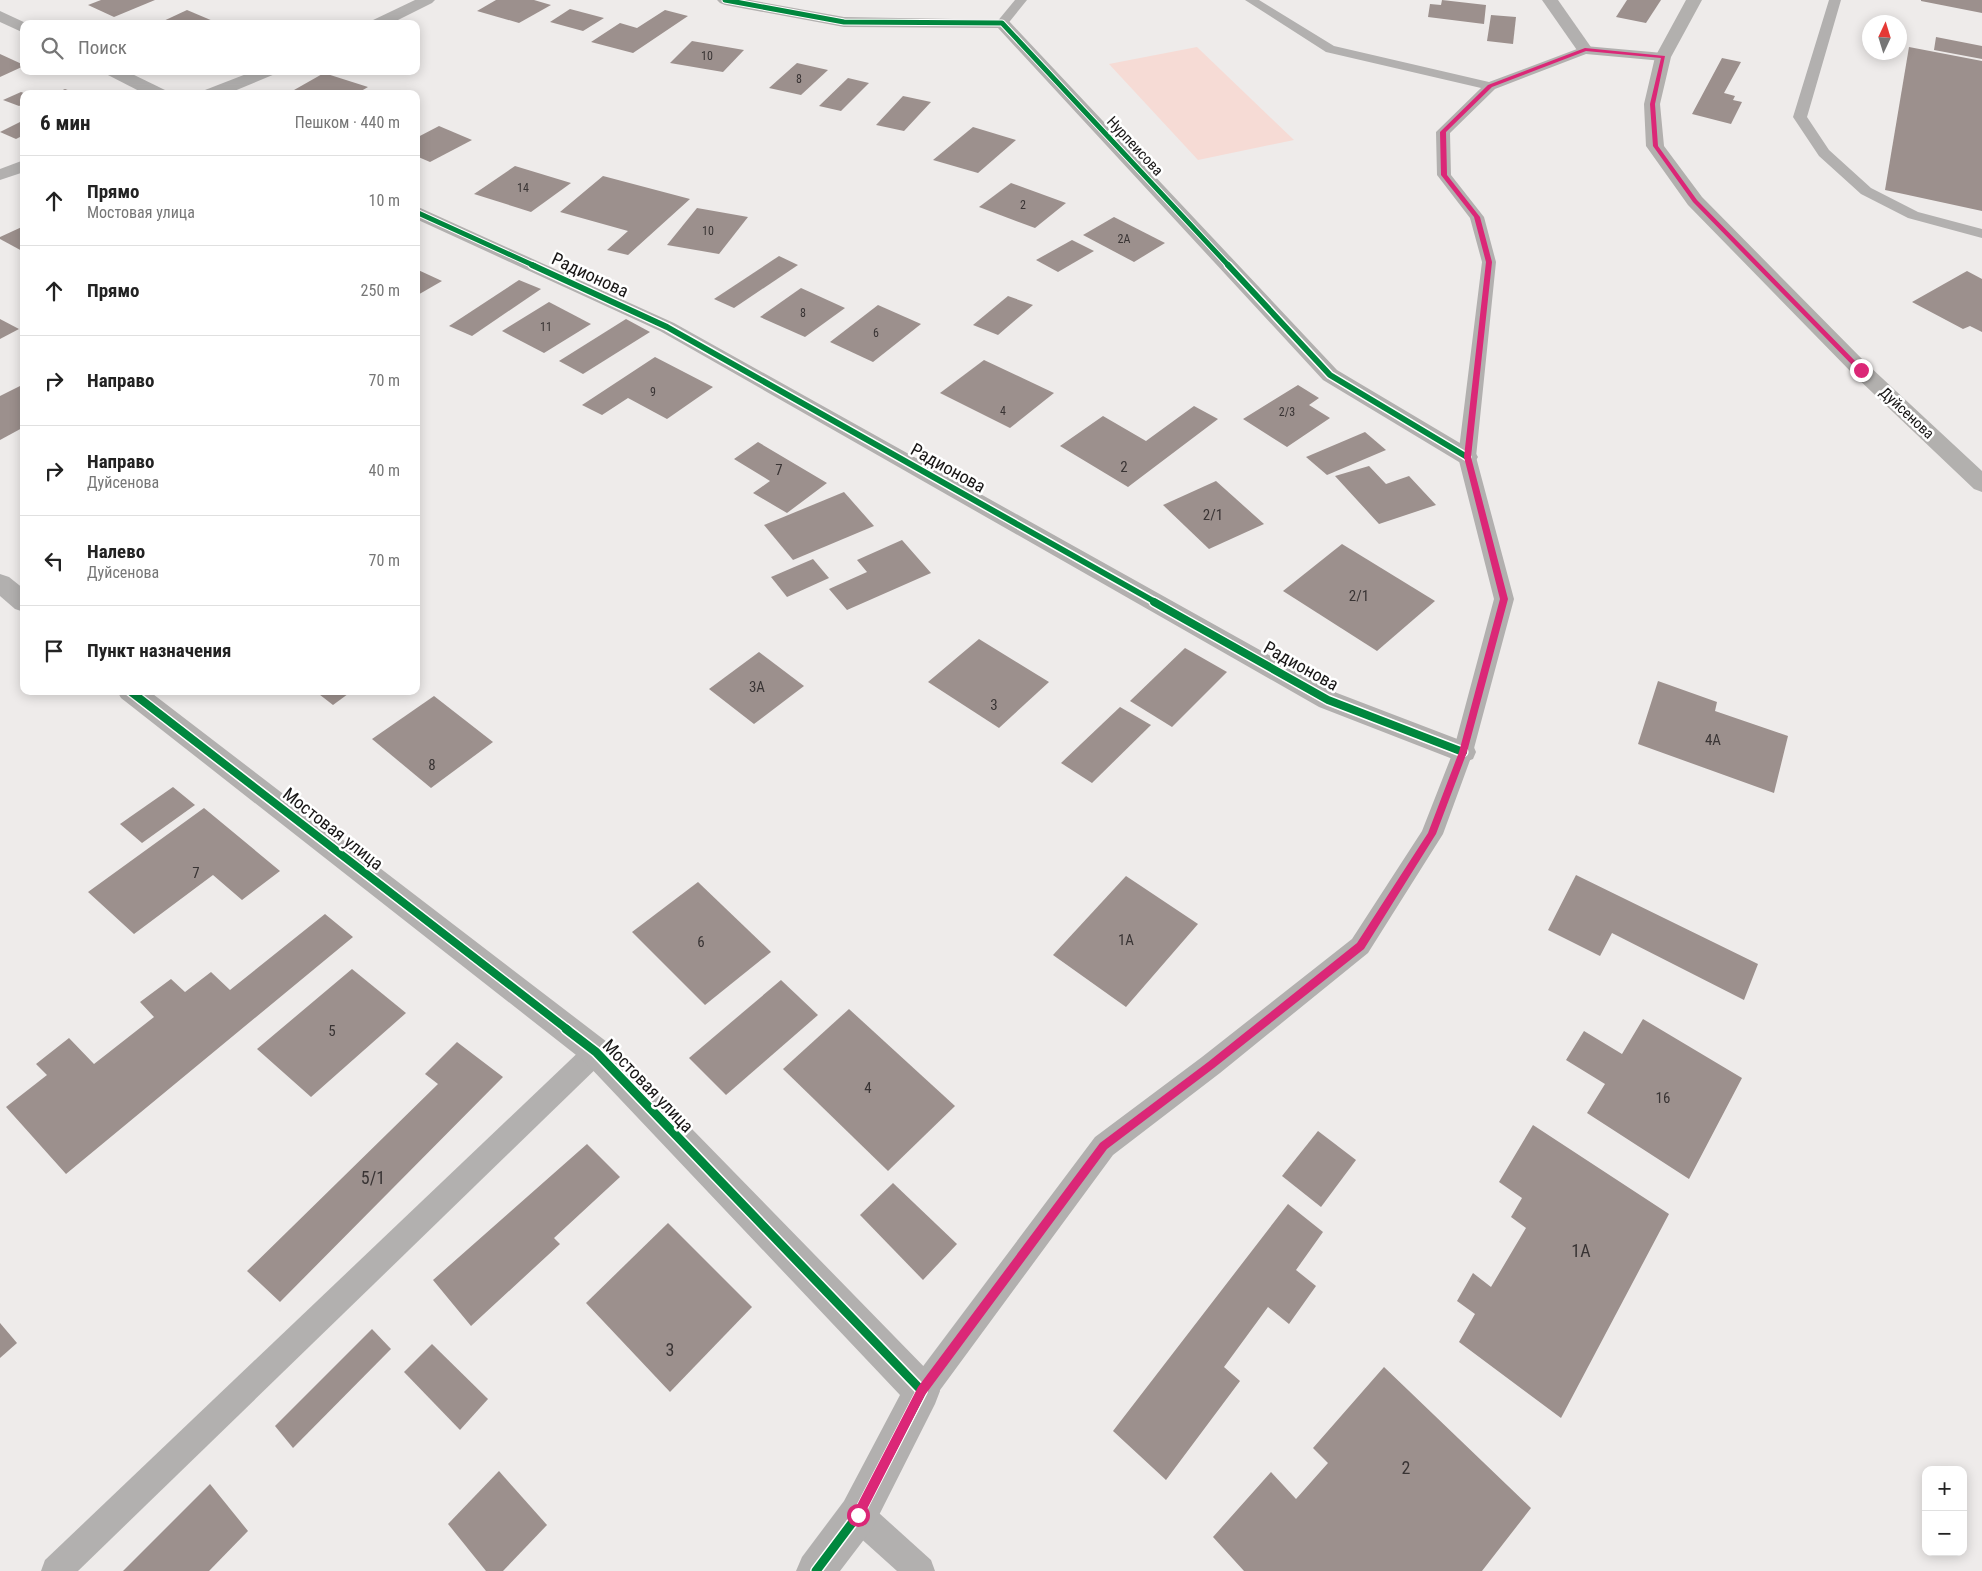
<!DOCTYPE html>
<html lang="ru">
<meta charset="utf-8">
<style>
:root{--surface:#fff;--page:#f2f2f2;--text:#222;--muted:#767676;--line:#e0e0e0}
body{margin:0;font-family:"Roboto Condensed",sans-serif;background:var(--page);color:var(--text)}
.controls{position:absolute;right:15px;bottom:15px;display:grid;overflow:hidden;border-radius:10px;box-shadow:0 2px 12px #0003}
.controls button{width:45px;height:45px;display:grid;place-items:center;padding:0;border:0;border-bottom:1px solid var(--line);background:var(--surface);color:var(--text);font:25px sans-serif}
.compass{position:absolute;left:1862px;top:15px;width:45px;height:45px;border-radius:50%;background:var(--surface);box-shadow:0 2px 12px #0003;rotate:4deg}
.stop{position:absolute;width:15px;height:15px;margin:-11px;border:4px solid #db2777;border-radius:50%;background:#fff}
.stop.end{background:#db2777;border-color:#fff;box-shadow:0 1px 5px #0008}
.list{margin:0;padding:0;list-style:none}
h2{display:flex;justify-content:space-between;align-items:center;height:65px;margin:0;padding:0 20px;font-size:21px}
h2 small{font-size:16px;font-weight:400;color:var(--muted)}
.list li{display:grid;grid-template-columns:32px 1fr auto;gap:15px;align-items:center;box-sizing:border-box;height:90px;padding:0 20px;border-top:1px solid var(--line)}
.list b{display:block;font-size:19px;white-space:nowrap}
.list p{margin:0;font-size:16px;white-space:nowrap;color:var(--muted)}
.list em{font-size:16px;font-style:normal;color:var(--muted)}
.icon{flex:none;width:28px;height:28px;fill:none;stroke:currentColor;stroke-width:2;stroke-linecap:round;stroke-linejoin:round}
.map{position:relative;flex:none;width:1982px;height:1571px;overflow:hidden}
.search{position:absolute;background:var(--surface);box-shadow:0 2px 12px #0003;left:20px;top:20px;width:400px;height:55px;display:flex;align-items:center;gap:12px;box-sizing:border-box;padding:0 18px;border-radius:10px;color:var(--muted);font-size:19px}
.panel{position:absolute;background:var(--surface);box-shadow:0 2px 12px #0003;left:20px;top:90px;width:400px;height:605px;border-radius:10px}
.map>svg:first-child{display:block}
</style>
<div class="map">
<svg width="1982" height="1571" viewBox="0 0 1982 1571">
<rect width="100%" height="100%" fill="#eeebea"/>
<path fill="#f6dbd5" d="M1197,47L1294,140L1198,160L1109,64Z"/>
<g fill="#9c908d">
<path d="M101,0H155L114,17L88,5Z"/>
<path d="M496,0H534L551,5L519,23L477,11Z"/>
<path d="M1442,0L1486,5L1484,24L1428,17L1430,4L1441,5Z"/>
<path d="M1627,0H1661L1646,23L1616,17Z"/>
<path d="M1921,0H1982V13L1921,1Z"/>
<path d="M570,9L604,18L583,31L550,22Z"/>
<path d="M187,10L213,21L206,24H157Z"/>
<path d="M665,10L688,16L633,53L591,42L620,23L637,28Z"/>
<path d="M1491,15L1516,17L1513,44L1487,41Z"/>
<path d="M1936,37L1982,46V59L1934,50Z"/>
<path d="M692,41L744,50L723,72L670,63Z"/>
<path d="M1909,47L1982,61V211L1885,190Z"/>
<path d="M0,54L24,65V66L0,77Z"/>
<path d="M1722,58L1741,62L1724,93L1735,96L1733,100L1742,102L1731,124L1692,114Z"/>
<path d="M797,63L828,70L801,95L769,88Z"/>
<path d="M324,73L368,87L356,94H336L325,90L320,94H287Z"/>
<path d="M848,78L869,83L841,111L819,106Z"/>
<path d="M65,89L78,94H54Z"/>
<path d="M21,92L24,93V104L19,106L3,100Z"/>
<path d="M903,96L931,102L904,131L876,125Z"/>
<path d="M24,120V135L16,139L0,132Z"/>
<path d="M439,126L472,140L430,162L416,156V138Z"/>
<path d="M973,127L1016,140L978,173L933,160Z"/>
<path d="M515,166L571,183L531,212L474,194Z"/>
<path d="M603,176L690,199L628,255L607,250L628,231L560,212Z"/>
<path d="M1011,183L1066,203L1035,228L979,207Z"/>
<path d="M697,208L748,217L719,254L667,245Z"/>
<path d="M1114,217L1165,243L1134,262L1083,235Z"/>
<path d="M24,226V252L0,239V237Z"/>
<path d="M1072,240L1094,251L1058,272L1036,260Z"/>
<path d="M779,256L798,265L734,308L714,299Z"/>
<path d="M416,269L442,281L416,296Z"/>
<path d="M1967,271L1982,279V332L1970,326L1963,329L1912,302Z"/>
<path d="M519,280L541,289L472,336L449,326Z"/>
<path d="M801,288L845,308L805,337L760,317Z"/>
<path d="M1008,296L1033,305L998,335L973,325Z"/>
<path d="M549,302L591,324L544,353L502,331Z"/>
<path d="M878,305L921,324L873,362L830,342Z"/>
<path d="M0,319L19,329L0,339Z"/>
<path d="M626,319L650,332L583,374L559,361Z"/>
<path d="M655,357L713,387L667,419L628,398L602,415L582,405Z"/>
<path d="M984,360L1054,393L1010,428L940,393Z"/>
<path d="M24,384V427L0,440V396Z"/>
<path d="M1298,385L1319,398L1309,405L1330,418L1287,447L1243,419Z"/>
<path d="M1194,406L1218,419L1128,487L1060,446L1103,416L1146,441Z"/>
<path d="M1365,432L1386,450L1327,475L1306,457Z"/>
<path d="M758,442L827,483L787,513L753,493L770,481L734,459Z"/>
<path d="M1369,466L1386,484L1409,476L1436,505L1379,524L1335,476Z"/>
<path d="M1216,481L1264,524L1209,549L1163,505Z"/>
<path d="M844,492L874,526L793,560L764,525Z"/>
<path d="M902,540L931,573L847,610L829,589L867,572L857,560Z"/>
<path d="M1342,544L1435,601L1377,651L1283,591Z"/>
<path d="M813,559L829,578L787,597L771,577Z"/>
<path d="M979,639L1049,682L999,728L928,682Z"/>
<path d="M1185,648L1227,672L1172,727L1130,701Z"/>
<path d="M759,652L804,686L754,724L709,689Z"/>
<path d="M1658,681L1717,702L1715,711L1788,736L1774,793L1638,744Z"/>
<path d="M315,691H352L333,705Z"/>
<path d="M434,696L493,742L431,788L372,739Z"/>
<path d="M1120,707L1151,725L1092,783L1061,763Z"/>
<path d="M173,787L195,805L142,843L120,824Z"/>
<path d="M204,808L280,871L242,900L213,875L134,934L88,892Z"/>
<path d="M1576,875L1758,964L1744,1000L1612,933L1600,956L1548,930Z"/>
<path d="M1126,876L1198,924L1126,1007L1053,955Z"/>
<path d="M698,882L771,952L705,1005L632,932Z"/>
<path d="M325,914L353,937L66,1174L6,1107L47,1075L36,1064L69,1038L94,1064L154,1017L140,1002L171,979L185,992L211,972L230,990Z"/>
<path d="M352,969L406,1013L311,1097L257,1049Z"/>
<path d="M781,980L818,1015L726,1095L689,1058Z"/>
<path d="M849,1009L955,1106L888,1171L783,1069Z"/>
<path d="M1643,1019L1742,1078L1689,1179L1587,1113L1605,1084L1566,1060L1584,1031L1622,1054Z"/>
<path d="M457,1042L503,1077L280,1302L247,1271L438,1084L425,1074Z"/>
<path d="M1533,1125L1669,1214L1561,1418L1459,1342L1475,1314L1457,1301L1473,1273L1491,1287L1526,1228L1511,1217L1522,1198L1499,1182Z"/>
<path d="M1318,1131L1356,1160L1321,1207L1282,1176Z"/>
<path d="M587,1144L620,1177L554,1238L560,1244L471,1326L433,1280Z"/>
<path d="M893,1183L957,1244L923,1280L860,1215Z"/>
<path d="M1288,1204L1323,1232L1296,1270L1316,1286L1289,1324L1268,1307L1224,1367L1240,1381L1166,1480L1113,1431Z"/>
<path d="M668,1223L752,1307L670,1392L586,1303Z"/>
<path d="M0,1323L17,1343L0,1358Z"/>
<path d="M372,1329L391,1349L293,1448L275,1426Z"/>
<path d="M432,1344L488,1399L460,1430L404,1372Z"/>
<path d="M1384,1367L1531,1508L1482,1571H1244L1213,1537L1271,1472L1296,1499L1328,1463L1313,1448Z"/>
<path d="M499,1471L547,1525L503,1571H486L448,1524Z"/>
<path d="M210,1484L248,1531L209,1571H123Z"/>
</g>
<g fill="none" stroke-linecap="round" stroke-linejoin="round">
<g fill="#b2b0af" fill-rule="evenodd">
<path d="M1015,0H1027L1006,26H998L996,23Z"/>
<path d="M1245,0H1259L1334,46L1489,82L1585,46L1663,53L1669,57L1663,61L1586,54L1495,89L1450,133L1451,175L1484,217L1496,262L1476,457L1514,599L1473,752L1443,834L1368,953L1220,1073L1113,1155L932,1401L922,1405L912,1401L908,1391L912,1381L1095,1137L1202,1057L1352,939L1422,831L1453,752L1494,599L1458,457L1482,262L1470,218L1437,175L1436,132L1481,88L1326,52Z"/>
<path d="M1829,0H1841L1807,117L1829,150L1871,188L1918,212L1982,229V238L1908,218L1861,194L1819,156L1793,117Z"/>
<path d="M596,1041L605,1044L608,1052L605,1060L78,1571H41L45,1560L587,1044Z"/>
<path d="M858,1500L869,1504L931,1560L935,1571H897L847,1526L843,1515L847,1504Z"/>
</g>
<g fill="#b2b0af" fill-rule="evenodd">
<path d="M415,0H435L432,3L390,24H369L371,21Z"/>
<path d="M717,0H750L844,17L1008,20L1337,370L1475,452L1478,457L1475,462L1467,464L1459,462L1323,380L998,28L844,27L725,5L720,3Z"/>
<path d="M1542,0H1558L1593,50L1591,53H1579Z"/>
<path d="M0,11L28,24H24V33L0,22Z"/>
<path d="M104,71H126L165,90L167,94H145L106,74Z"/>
<path d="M254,71H277L275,74L227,94H203L205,90Z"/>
<path d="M24,160V172L0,180V169Z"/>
<path d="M416,206L674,323L1337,693L1473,745L1476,752L1473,759L1463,763L1319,707L660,331L416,219Z"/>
<path d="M0,574L9,577L24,589V612L15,609L0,596Z"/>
<path d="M117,691H149L607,1042L935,1378L940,1391L935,1404L872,1529L840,1571H796L802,1557L844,1501L900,1395L585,1062L121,698Z"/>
</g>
<path fill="#b2b0ae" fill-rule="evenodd" d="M1686,0H1702L1671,57L1660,104L1664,146L1702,197L1868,365L1982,471V492L1974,489L1854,375L1688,205L1646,146L1644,104L1655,57Z"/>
<defs>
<g id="cycleway-far3">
<path d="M725,0L844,22L1002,23L1229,266"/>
<path d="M416,212L535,266"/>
</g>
<g id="cycleway-far2">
<path d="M532,265L667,327L1157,603"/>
<path d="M1228,265L1330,375L1467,457"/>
</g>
<g id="cycleway-far1">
<path d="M1154,602L1328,700L1463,752"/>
<path d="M130,691L568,1030"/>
</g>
<path id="cycleway" d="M566,1029L596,1052L922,1391L858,1515L816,1571"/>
</defs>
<use href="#cycleway-far3" stroke="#fff" stroke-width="7"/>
<use href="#cycleway-far2" stroke="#fff" stroke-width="9"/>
<use href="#cycleway-far1" stroke="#fff" stroke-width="11"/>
<use href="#cycleway" stroke="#fff" stroke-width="12"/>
<use href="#cycleway-far3" stroke="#00873e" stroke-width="5"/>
<use href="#cycleway-far2" stroke="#00873e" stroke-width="6"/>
<use href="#cycleway-far1" stroke="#00873e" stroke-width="8"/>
<use href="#cycleway" stroke="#00873e" stroke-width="9"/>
</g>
<path fill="#db2777" d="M1585,48L1665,56L1655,104L1658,146L1697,200L1864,370L1858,371L1693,202L1653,146L1650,104L1661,58L1586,51L1492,87L1446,132L1447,175L1480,217L1492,262L1471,457L1508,599L1467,752L1436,834L1364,949L1214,1068L1107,1149L925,1395L862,1519L858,1521L854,1519L852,1515L854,1511L918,1387L1100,1143L1208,1062L1357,943L1428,833L1459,752L1500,599L1464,457L1486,262L1474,217L1441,175L1440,132L1488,85Z"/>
<g text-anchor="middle" stroke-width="5" stroke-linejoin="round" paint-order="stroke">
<g font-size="12" fill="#393434">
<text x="707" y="60">10</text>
<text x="799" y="83">8</text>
<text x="523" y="192">14</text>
<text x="1023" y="209">2</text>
<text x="708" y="235">10</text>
<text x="1124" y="243">2A</text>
<text x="803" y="317">8</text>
<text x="546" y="331">11</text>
<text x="876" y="337">6</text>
<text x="653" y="396">9</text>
<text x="1003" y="415">4</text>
<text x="1287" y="416">2/3</text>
</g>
<g font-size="15" fill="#181616" stroke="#fff">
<text transform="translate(1135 146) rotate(47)" y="5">Нурпеисова</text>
<text transform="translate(1907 413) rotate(43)" y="5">Дуйсенова</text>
</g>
<g font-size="15" fill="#393434">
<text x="1124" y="472">2</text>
<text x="779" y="475">7</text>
<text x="1213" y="520">2/1</text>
<text x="1359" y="601">2/1</text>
<text x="757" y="692">3А</text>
<text x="994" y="710">3</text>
<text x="1713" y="745">4А</text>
<text x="432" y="770">8</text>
<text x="196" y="878">7</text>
<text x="1126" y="945">1А</text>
<text x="701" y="947">6</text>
<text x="332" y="1036">5</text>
<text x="868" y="1093">4</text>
<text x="1663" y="1103">16</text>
</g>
<g font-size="18" fill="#181616" stroke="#fff">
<text transform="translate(590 275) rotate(25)" y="6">Радионова</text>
<text transform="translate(948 468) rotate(29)" y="6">Радионова</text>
<text transform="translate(1301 666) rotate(29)" y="6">Радионова</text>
<text transform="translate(333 829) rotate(38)" y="6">Мостовая улица</text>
<text transform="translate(648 1086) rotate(46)" y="6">Мостовая улица</text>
</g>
<g font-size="18" fill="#393434">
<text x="373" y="1184">5/1</text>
<text x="1581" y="1257">1А</text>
<text x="670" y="1356">3</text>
<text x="1406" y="1474">2</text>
</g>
</g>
</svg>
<div class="controls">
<button>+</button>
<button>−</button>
</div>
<svg class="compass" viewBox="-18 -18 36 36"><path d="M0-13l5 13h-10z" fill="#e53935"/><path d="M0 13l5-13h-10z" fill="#767676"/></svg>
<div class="stop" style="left:858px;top:1515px"></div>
<div class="stop end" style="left:1861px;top:370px"></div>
<div class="search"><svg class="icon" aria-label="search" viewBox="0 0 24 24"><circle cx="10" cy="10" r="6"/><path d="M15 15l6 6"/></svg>Поиск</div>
<section class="panel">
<h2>6 мин<small>Пешком · 440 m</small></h2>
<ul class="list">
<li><svg class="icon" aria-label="ahead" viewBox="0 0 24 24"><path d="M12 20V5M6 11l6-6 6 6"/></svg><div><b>Прямо</b><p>Мостовая улица</p></div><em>10 m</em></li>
<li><svg class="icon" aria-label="ahead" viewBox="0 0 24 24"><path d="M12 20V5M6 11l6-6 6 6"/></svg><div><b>Прямо</b></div><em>250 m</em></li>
<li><svg class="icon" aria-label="right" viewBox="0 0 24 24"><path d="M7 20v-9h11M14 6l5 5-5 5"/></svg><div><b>Направо</b></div><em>70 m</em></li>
<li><svg class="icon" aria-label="right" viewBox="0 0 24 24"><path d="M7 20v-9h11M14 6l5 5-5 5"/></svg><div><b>Направо</b><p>Дуйсенова</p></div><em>40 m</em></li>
<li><svg class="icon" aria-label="left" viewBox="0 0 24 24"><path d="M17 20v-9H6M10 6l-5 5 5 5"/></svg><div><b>Налево</b><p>Дуйсенова</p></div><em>70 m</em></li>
<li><svg class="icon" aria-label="arrive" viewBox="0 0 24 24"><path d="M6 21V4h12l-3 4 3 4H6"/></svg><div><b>Пункт назначения</b></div></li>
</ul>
</section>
</div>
